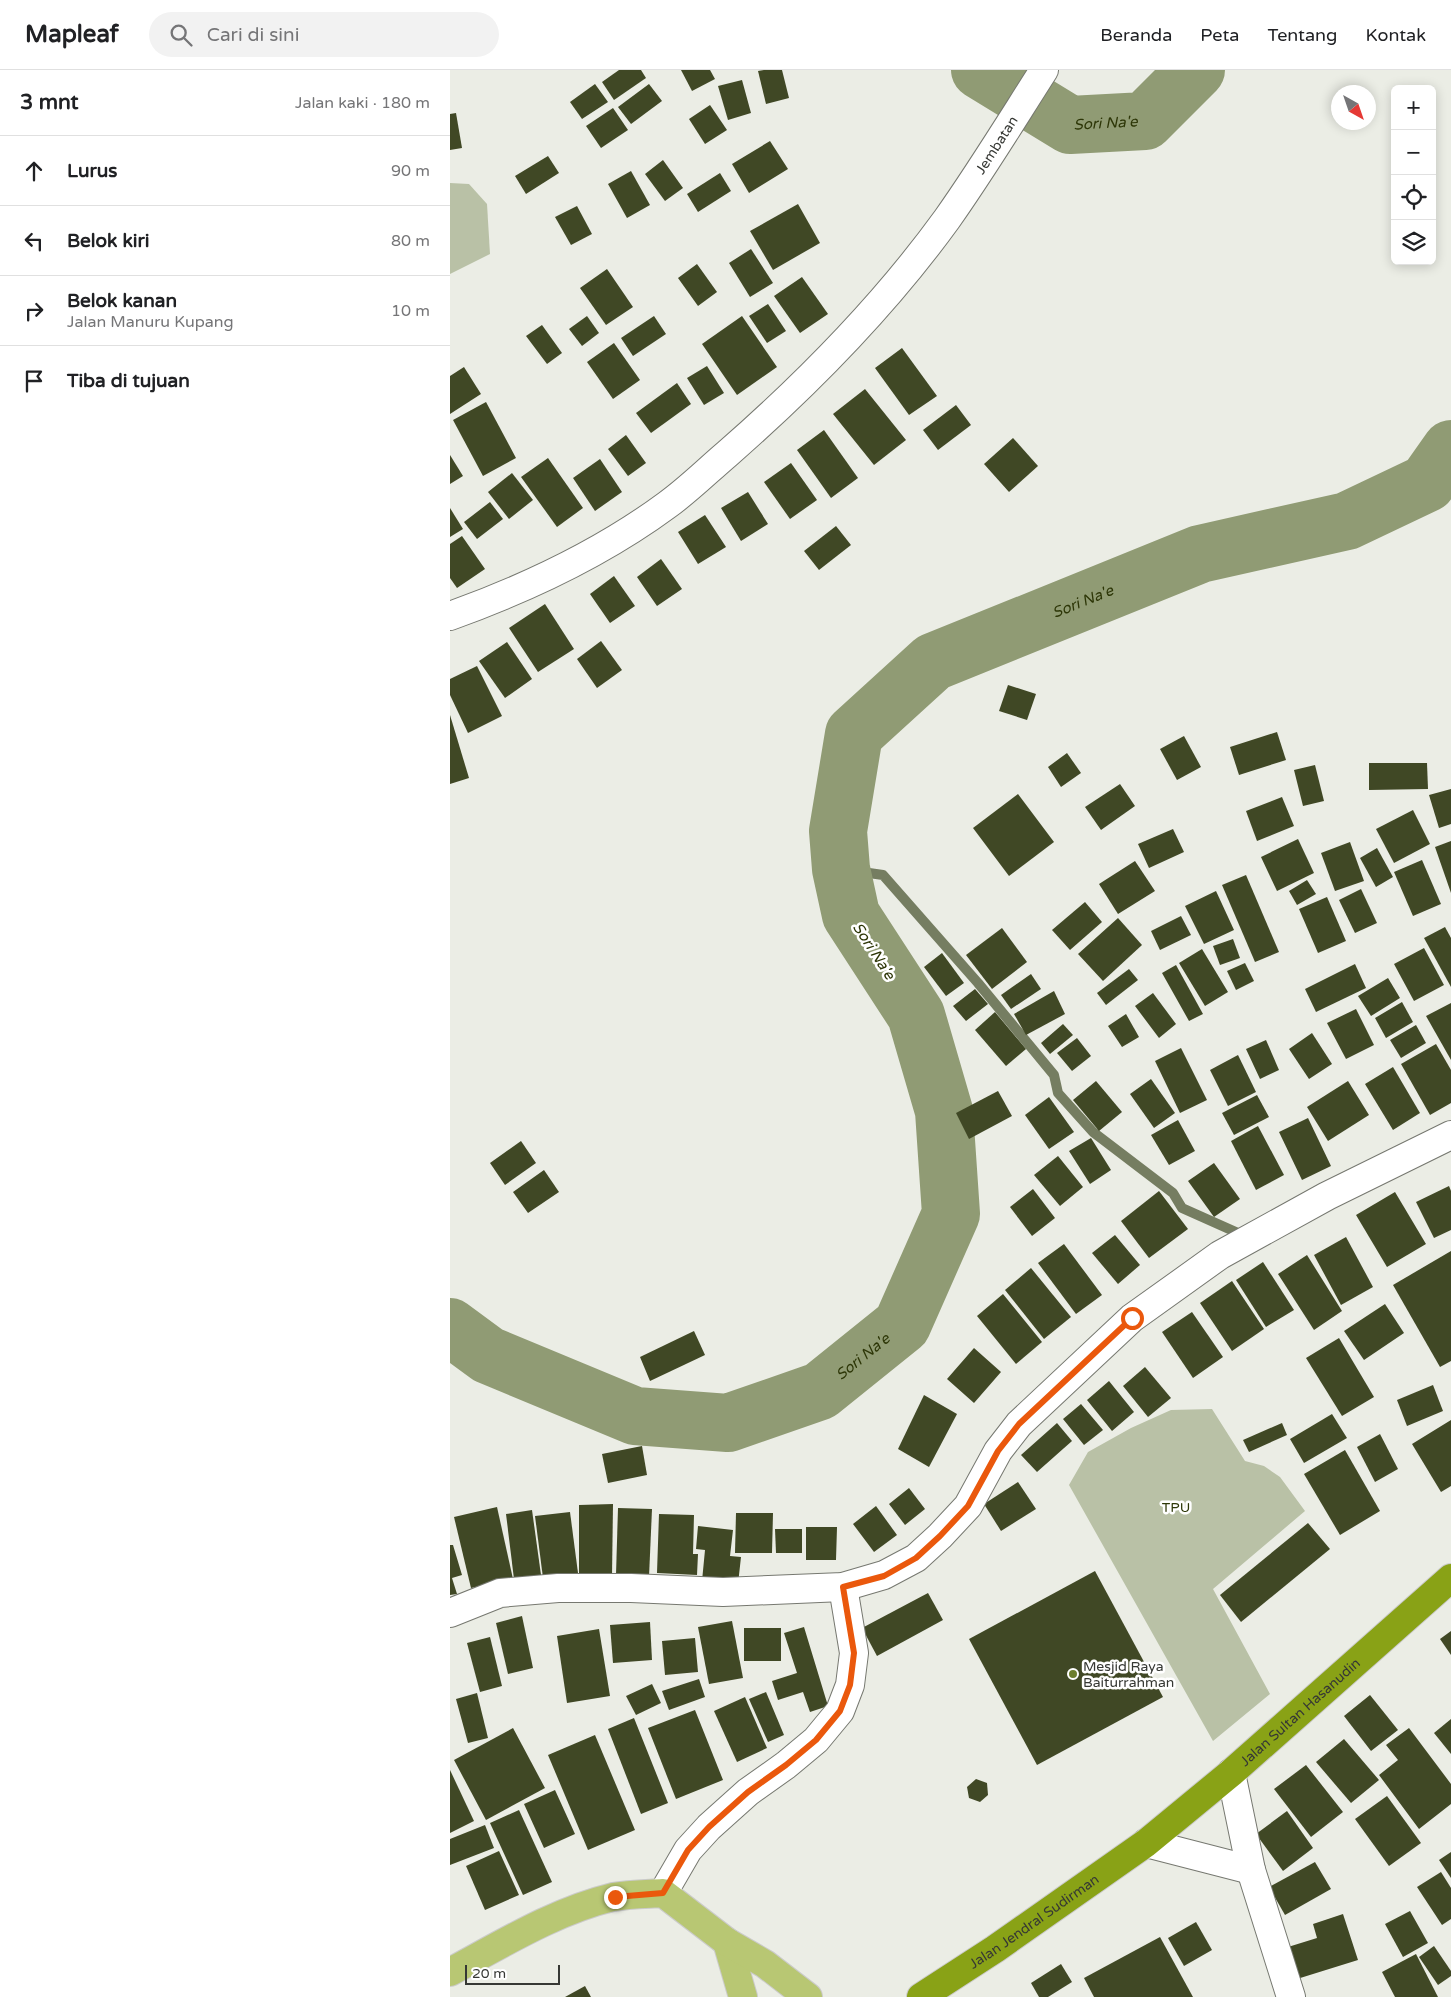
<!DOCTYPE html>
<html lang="id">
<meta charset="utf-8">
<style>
:root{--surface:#fff;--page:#f2f2f2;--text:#202124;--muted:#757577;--line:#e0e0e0}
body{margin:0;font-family:"Varela Round",sans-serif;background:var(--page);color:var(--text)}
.controls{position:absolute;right:15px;top:15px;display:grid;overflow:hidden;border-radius:8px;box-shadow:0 2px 12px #0003}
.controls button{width:45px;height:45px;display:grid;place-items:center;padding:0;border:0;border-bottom:1px solid var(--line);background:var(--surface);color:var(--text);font:25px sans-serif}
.compass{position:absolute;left:881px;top:15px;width:45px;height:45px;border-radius:50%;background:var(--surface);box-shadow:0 2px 12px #0003;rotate:140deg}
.scale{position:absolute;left:15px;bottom:12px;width:95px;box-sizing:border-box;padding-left:5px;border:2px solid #363834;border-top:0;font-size:14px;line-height:18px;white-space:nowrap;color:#363834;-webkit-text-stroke:4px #fff;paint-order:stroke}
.stop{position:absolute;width:15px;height:15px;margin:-11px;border:4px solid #ea580c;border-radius:50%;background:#fff}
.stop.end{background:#ea580c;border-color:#fff;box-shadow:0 1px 5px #0008}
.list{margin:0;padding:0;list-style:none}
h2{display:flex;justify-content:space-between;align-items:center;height:65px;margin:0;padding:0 20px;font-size:21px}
h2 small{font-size:16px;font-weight:400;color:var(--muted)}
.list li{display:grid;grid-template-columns:32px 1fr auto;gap:15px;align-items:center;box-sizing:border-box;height:70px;padding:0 20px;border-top:1px solid var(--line)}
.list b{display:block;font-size:19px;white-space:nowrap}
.list p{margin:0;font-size:16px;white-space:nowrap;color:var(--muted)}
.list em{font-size:16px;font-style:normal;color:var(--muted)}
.icon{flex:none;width:28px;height:28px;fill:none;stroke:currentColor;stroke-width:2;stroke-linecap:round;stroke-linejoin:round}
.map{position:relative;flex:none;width:1001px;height:1927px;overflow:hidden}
header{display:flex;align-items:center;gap:30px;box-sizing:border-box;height:70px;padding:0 25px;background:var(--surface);border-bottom:1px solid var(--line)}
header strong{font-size:24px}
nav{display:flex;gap:28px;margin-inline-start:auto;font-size:18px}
.search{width:350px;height:45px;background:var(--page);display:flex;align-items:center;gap:12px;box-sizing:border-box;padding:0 18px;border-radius:28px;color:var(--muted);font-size:19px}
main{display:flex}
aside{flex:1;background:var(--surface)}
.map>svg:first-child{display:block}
</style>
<header>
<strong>Mapleaf</strong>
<div class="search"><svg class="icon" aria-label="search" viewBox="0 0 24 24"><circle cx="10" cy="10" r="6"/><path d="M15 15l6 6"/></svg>Cari di sini</div>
<nav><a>Beranda</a><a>Peta</a><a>Tentang</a><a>Kontak</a></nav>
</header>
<main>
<aside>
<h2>3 mnt<small>Jalan kaki · 180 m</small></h2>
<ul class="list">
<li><svg class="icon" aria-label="ahead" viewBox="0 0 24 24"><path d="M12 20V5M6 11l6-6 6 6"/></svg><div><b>Lurus</b></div><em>90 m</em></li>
<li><svg class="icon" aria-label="left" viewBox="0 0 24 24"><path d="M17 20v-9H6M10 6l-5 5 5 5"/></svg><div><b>Belok kiri</b></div><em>80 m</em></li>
<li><svg class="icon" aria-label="right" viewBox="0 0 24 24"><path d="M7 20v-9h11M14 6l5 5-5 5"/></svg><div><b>Belok kanan</b><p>Jalan Manuru Kupang</p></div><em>10 m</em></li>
<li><svg class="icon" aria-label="arrive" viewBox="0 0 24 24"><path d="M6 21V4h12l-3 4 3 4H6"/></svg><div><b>Tiba di tujuan</b></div></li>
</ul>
</aside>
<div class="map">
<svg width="1001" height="1927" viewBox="0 0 1001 1927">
<rect width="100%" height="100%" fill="#ebede5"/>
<g fill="#b9c1a6">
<path d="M0,113L19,114L37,134L40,184L0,204Z"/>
<path d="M762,1339L795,1391L814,1396L830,1407L855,1441L763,1519L820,1624L763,1671L619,1415L638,1382L681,1358L721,1340Z"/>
</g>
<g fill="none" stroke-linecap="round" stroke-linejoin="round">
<path stroke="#757d61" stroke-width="10" d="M391,799L433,805L528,913L604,1005L608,1023L643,1062L723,1123L732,1138L797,1167"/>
<g stroke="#909b74" stroke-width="58">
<path id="s1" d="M530,0L620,55L695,51L746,0"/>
<path id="s2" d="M0,1257L38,1285L185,1346L278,1353L370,1321L452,1255L501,1144L494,1041L466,945L401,845L391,799L388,761L404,664L483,592L750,484L897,451L977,413L1001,379"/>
</g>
</g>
<g fill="#404825">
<path d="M169,0H191L196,8L164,30L152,12Z"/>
<path d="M231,0H260L265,9L242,21Z"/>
<path d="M314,0H332L339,28L316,34L308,1Z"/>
<path d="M292,10L301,43L278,50L268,16Z"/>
<path d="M145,14L158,32L132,49L120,32Z"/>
<path d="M199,14L212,31L181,54L168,37Z"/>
<path d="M260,35L277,60L255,74L239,49Z"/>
<path d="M163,38L178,60L151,78L136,56Z"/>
<path d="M6,43L12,78L0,80V44Z"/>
<path d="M320,71L338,99L299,123L282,94Z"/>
<path d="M98,86L109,103L76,124L65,106Z"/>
<path d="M213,90L233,118L215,131L195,104Z"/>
<path d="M181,101L200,135L177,148L158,114Z"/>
<path d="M270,103L281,121L248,142L237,124Z"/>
<path d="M348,134L370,173L323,200L300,161Z"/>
<path d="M127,136L142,164L121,175L105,147Z"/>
<path d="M301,179L323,213L300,227L279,193Z"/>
<path d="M247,194L267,222L248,236L228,208Z"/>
<path d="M157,199L183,237L156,255L130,218Z"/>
<path d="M352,207L378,244L350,263L324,226Z"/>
<path d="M318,234L336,261L317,273L299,246Z"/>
<path d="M137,246L149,263L132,276L119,259Z"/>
<path d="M204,246L216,264L183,286L171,268Z"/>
<path d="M292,246L327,297L287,325L252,274Z"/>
<path d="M92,255L112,283L97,294L76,266Z"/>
<path d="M164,273L190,310L163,329L137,292Z"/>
<path d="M452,278L487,326L459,345L425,298Z"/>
<path d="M257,296L274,323L254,335L237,308Z"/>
<path d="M14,297L31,324L0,344V306Z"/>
<path d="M227,313L241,334L201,363L186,343Z"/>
<path d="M415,319L456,370L424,395L383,344Z"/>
<path d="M36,332L66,388L33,406L3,350Z"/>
<path d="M506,335L521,355L488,380L473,360Z"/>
<path d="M374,360L408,408L381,428L347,380Z"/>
<path d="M176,365L196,393L178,406L158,379Z"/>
<path d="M563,368L588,396L559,422L534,394Z"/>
<path d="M0,385L13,406L0,414Z"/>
<path d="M98,388L133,438L107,457L71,407Z"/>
<path d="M150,389L172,422L145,441L123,408Z"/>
<path d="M341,393L367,430L340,449L314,412Z"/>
<path d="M62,403L83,430L59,449L38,422Z"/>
<path d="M298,422L318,454L291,471L271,438Z"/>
<path d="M40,432L53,449L27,469L14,452Z"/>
<path d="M0,438L13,459L0,467Z"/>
<path d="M255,445L276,477L248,494L228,462Z"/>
<path d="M386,456L401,475L369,500L354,481Z"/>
<path d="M12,466L35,499L7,518L0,508V474Z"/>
<path d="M211,489L232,519L207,536L187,507Z"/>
<path d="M164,506L185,536L160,553L140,524Z"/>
<path d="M95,534L124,579L88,602L59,558Z"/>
<path d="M151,571L172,600L147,618L127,589Z"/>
<path d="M57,572L82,609L55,628L29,591Z"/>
<path d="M27,596L52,646L18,663L0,625V609Z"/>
<path d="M558,615L586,624L577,650L549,641Z"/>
<path d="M0,645L19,708L0,714Z"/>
<path d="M827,662L836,690L789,705L780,677Z"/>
<path d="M734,666L751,697L727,710L710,679Z"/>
<path d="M617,683L631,703L611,717L598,697Z"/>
<path d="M919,693H977L978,719L919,720Z"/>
<path d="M865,695L874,731L853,736L844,700Z"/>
<path d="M670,714L685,736L651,760L635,737Z"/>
<path d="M1001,719V754L989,758L979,725Z"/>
<path d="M568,724L604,772L559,806L523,758Z"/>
<path d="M832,727L844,756L807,771L796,741Z"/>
<path d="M963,740L980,774L944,793L926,759Z"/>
<path d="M723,759L734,782L699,798L688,774Z"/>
<path d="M848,769L864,803L827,821L811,787Z"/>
<path d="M1001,771V823L985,777Z"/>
<path d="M900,772L914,811L885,821L871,783Z"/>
<path d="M927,778L943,807L926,817L910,788Z"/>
<path d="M972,790L991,834L963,846L944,802Z"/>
<path d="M685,791L705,821L668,844L649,814Z"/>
<path d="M796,805L829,882L805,892L772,815Z"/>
<path d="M857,810L866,824L847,835L839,821Z"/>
<path d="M911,819L927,853L905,863L889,830Z"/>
<path d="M766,821L784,860L754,874L735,836Z"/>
<path d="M877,827L896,871L868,883L849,839Z"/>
<path d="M635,832L652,852L620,880L602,860Z"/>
<path d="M731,846L741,865L710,880L701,861Z"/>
<path d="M668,848L692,875L653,911L628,884Z"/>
<path d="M995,857L1001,868V917L974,868Z"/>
<path d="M552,858L577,892L542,919L516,885Z"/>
<path d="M783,869L790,888L770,895L763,876Z"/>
<path d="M974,878L994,915L964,931L944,894Z"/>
<path d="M752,879L778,922L755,936L729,893Z"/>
<path d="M492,883L514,913L496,926L474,897Z"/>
<path d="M795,893L804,911L786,920L777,901Z"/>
<path d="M905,894L916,918L866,942L855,919Z"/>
<path d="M726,895L753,944L739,951L712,903Z"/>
<path d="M679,899L688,910L656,935L647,923Z"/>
<path d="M581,904L591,919L561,939L551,925Z"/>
<path d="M938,908L950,928L921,946L908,926Z"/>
<path d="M525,919L538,934L516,951L503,936Z"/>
<path d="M604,921L615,944L576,965L564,944Z"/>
<path d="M703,923L726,954L709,968L685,936Z"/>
<path d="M952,932L963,952L936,968L925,948Z"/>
<path d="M1001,933V990L976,946Z"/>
<path d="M906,939L924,975L896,989L877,953Z"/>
<path d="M545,942L576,979L556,996L525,960Z"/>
<path d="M676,944L689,967L672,977L658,956Z"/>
<path d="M613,954L623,965L600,984L591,973Z"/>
<path d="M966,955L976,973L951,988L940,970Z"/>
<path d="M862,963L882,994L859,1009L839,979Z"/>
<path d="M627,968L641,986L622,1001L607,983Z"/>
<path d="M816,970L829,1000L810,1009L796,979Z"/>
<path d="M986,974L1001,1000V1033L980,1045L951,994Z"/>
<path d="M731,978L757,1030L730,1043L705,991Z"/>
<path d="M788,985L806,1022L778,1036L760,1000Z"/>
<path d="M943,997L970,1043L943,1060L915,1014Z"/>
<path d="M701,1009L725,1043L704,1058L680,1024Z"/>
<path d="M646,1011L672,1042L649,1061L623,1030Z"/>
<path d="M898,1011L919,1045L878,1071L857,1037Z"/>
<path d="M548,1021L562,1046L519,1069L506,1043Z"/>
<path d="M807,1025L819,1047L784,1065L772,1043Z"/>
<path d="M599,1027L624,1062L599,1079L575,1045Z"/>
<path d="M858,1048L881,1096L852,1110L829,1062Z"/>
<path d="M728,1050L745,1081L719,1095L701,1065Z"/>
<path d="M808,1056L834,1105L806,1120L781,1071Z"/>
<path d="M641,1068L661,1100L640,1114L619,1081Z"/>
<path d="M71,1071L86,1093L55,1115L40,1093Z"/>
<path d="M608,1086L633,1117L610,1136L584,1105Z"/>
<path d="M764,1093L790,1129L764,1147L738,1111Z"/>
<path d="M94,1100L109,1122L78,1143L63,1122Z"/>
<path d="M999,1116L1001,1121V1160L984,1168L966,1132Z"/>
<path d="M583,1119L605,1148L582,1166L560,1137Z"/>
<path d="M709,1121L738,1159L699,1188L671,1151Z"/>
<path d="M945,1122L976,1174L937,1197L906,1145Z"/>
<path d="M665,1165L690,1195L668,1214L642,1183Z"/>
<path d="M896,1167L923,1217L891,1235L864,1185Z"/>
<path d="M614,1174L652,1225L626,1244L588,1193Z"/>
<path d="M1001,1181V1291L990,1297L943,1215Z"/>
<path d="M857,1185L892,1241L864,1260L828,1204Z"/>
<path d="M813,1192L844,1240L816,1257L786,1210Z"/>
<path d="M581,1198L621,1247L594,1269L555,1220Z"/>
<path d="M782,1211L814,1259L782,1281L750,1233Z"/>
<path d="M553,1224L592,1272L566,1294L527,1246Z"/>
<path d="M935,1234L954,1263L914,1290L894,1261Z"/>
<path d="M742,1242L773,1287L743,1308L712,1262Z"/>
<path d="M244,1261L255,1285L200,1311L190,1287Z"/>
<path d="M889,1268L924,1327L892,1346L856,1288Z"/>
<path d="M524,1278L551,1302L524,1333L497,1309Z"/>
<path d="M695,1297L721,1328L698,1347L673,1316Z"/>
<path d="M659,1311L684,1342L662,1361L637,1330Z"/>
<path d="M983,1315L993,1341L957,1356L947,1330Z"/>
<path d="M474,1325L507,1344L479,1397L448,1379Z"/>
<path d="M631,1334L653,1360L634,1375L613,1349Z"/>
<path d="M882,1344L897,1368L854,1393L840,1369Z"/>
<path d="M1001,1350V1416L991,1422L962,1374Z"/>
<path d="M607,1353L622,1371L587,1402L571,1385Z"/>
<path d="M832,1353L837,1365L799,1382L793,1370Z"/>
<path d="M930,1364L948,1399L925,1412L907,1377Z"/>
<path d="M192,1376L197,1405L158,1413L152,1384Z"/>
<path d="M895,1380L930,1441L890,1465L854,1404Z"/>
<path d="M568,1412L586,1439L551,1461L534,1434Z"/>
<path d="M459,1418L475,1439L455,1455L439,1434Z"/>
<path d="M163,1434L162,1507L129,1504V1435Z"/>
<path d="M426,1436L447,1465L424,1482L403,1454Z"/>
<path d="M47,1437L63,1509L21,1518L4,1447Z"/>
<path d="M168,1438L202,1439L199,1507L166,1505Z"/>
<path d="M82,1440L91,1505L64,1509L56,1444Z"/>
<path d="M120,1442L128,1503L93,1508L85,1446Z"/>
<path d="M286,1443H323L322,1483H285Z"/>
<path d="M209,1444L244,1445L243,1484H248L247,1505L207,1503Z"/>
<path d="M858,1453L880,1479L791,1552L770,1525Z"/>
<path d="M248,1456L283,1460L280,1486L291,1487L288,1514L252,1511L255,1480L246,1479Z"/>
<path d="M356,1457H387L386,1490H356Z"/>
<path d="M325,1459H352V1483H326Z"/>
<path d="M0,1475H3L12,1505L2,1508L7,1524L0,1525Z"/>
<path d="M645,1501L713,1627L587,1695L519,1569Z"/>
<path d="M478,1523L493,1550L427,1586L412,1558Z"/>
<path d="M72,1546L83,1598L58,1604L46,1553Z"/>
<path d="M282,1551L293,1608L259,1614L248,1557Z"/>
<path d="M200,1552L202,1590L163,1593L160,1555Z"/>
<path d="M354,1557L378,1636L360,1642L353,1622L328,1630L322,1611L347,1603L334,1563Z"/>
<rect x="294" y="1558" width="37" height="33"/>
<path d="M149,1559L160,1626L117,1633L107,1566Z"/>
<path d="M1001,1561V1585L990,1569Z"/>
<path d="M40,1567L52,1616L30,1622L17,1573Z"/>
<path d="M245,1568L248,1602L215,1605L212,1571Z"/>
<path d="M249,1609L255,1627L219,1640L212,1621Z"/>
<path d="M202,1614L211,1633L186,1645L176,1626Z"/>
<path d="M316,1622L334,1665L318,1672L299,1629Z"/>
<path d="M27,1623L38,1668L18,1673L6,1629Z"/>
<path d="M920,1625L948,1660L921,1681L894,1646Z"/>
<path d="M295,1627L317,1678L287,1692L264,1641Z"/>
<path d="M245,1640L273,1710L226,1729L198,1658Z"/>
<path d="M184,1648L218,1733L191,1744L158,1659Z"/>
<path d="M1001,1649V1684L984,1663Z"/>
<path d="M63,1658L95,1718L36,1750L4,1690Z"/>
<path d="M959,1658L1001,1714V1734L969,1759L929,1705L948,1690L936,1675Z"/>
<path d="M145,1665L185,1760L138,1780L98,1685Z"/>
<path d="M894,1669L929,1710L901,1733L866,1692Z"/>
<path d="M856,1695L893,1742L861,1767L824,1719Z"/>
<path d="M0,1700L24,1751L0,1763Z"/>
<path d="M526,1709L537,1713L538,1725L530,1732L519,1728L517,1717Z"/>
<path d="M105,1720L125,1764L94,1778L74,1734Z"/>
<path d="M937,1726L971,1773L939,1796L905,1749Z"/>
<path d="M69,1740L102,1812L73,1825L40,1753Z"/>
<path d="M837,1741L863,1778L833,1801L806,1764Z"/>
<path d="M35,1755L44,1778L0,1795V1769Z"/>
<path d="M49,1781L69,1825L35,1840L16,1796Z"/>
<path d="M1001,1782V1808L989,1790Z"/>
<path d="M865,1792L881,1819L835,1845L819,1817Z"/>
<path d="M991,1802L1001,1818V1849L992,1855L967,1817Z"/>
<path d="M960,1841L978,1873L953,1887L935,1854Z"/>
<path d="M893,1844L908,1890L847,1909L838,1877L867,1868L863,1854Z"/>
<path d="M746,1852L762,1880L734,1896L718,1868Z"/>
<path d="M710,1867L743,1927H644L634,1908Z"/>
<path d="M984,1876L1001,1901V1906L988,1915L969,1887Z"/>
<path d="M966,1884L988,1927H945L932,1902Z"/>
<path d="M611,1894L622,1912L598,1927H589L581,1913Z"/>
<path d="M135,1916L141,1927H115Z"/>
</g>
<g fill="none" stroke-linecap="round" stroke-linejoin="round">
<defs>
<g id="street">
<path id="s3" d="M0,546C75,519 152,483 217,435C238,420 257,401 277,384C357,314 434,236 497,149C531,101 562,50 594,0"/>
<path d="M0,1543L50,1523L108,1518H181L273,1522L393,1517L434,1505L466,1488L490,1466L518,1436L548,1381L569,1354L682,1248L770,1185L877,1126L1001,1065"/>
<path d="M213,1823L238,1780L259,1757L298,1722L336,1695L366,1670L390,1641L400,1615L404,1583L393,1517"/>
</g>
<g id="secondary">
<path d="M781,1703L801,1800L841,1927"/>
<path d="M696,1773L801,1800"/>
</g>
<g id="primary">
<path d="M277,1872L293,1927"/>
<path d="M0,1902C52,1874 105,1841 163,1827C179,1824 197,1824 213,1823L277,1872L315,1894L358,1927"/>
</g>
<g id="highway">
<path id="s4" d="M471,1927L545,1879L696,1773L781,1703L1001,1508"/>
</g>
</defs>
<use href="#street" stroke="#767870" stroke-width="30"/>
<use href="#secondary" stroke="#767870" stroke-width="30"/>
<use href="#primary" stroke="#cbcbca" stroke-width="30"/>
<use href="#highway" stroke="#cbcbca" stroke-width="30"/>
<use href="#street" stroke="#fff" stroke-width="28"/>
<use href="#secondary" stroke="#fff" stroke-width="28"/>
<use href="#primary" stroke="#b8c773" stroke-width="28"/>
<use href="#highway" stroke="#89a216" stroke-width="28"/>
</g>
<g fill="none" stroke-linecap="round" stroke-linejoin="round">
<path stroke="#ea580c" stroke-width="6" d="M165,1827L213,1823L238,1780L259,1757L298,1722L336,1695L366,1670L390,1641L400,1615L404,1583L393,1517L434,1506L466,1488L490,1466L518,1436L548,1381L569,1354L682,1248"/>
</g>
<circle fill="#6c7e2d" stroke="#fff" stroke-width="2" cx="623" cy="1604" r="5"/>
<g text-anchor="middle" stroke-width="5" stroke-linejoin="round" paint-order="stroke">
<g font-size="14" fill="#363834" stroke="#fff">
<text dy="5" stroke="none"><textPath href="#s3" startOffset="735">Jembatan</textPath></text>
<text dy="5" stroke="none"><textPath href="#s4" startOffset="475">Jalan Sultan Hasanudin</textPath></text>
<text dy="5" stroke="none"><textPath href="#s4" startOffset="136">Jalan Jendral Sudirman</textPath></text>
</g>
<g font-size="14" fill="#2e3808" stroke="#fff">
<text x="726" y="1442">TPU</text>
</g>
<g font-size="14" fill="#363834" stroke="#fff" text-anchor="start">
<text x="633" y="1601">Mesjid Raya<tspan x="633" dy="16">Baiturrahman</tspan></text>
</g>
<g font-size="15" font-style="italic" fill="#2d3607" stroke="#fff">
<text dy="5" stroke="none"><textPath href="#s1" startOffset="141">Sori Na'e</textPath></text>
<text dy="5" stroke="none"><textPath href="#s2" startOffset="1398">Sori Na'e</textPath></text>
<text transform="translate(424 881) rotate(57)" y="5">Sori Na'e</text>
<text dy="5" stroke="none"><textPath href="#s2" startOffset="452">Sori Na'e</textPath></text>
</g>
</g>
</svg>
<div class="controls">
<button>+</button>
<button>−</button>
<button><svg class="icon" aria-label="locate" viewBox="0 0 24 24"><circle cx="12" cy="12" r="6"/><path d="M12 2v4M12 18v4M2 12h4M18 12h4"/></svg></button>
<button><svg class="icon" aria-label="layers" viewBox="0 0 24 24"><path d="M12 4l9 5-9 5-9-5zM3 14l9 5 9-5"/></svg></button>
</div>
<svg class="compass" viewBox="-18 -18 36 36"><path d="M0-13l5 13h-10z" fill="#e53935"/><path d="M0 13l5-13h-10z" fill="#757577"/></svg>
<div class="scale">20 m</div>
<div class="stop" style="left:682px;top:1248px"></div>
<div class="stop end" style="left:165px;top:1827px"></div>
</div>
</main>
